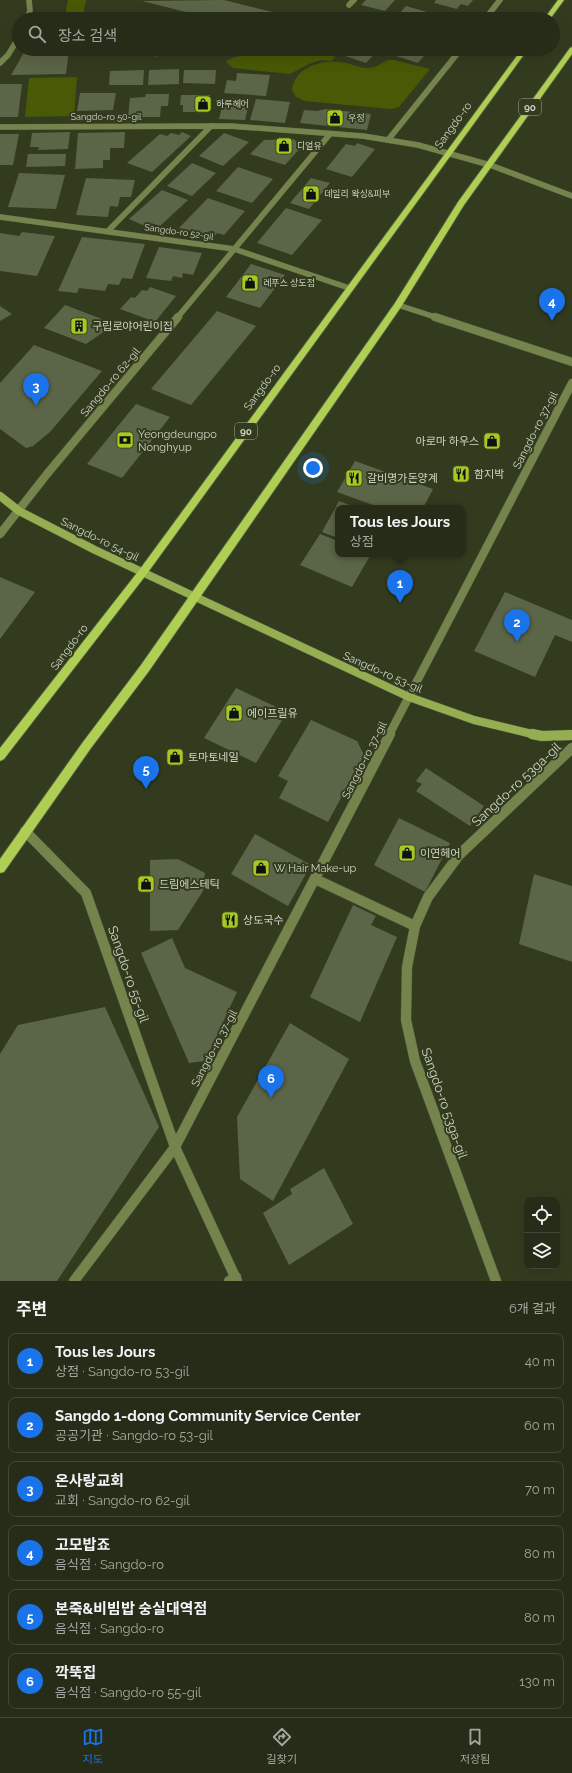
<!DOCTYPE html>
<html lang="ko">
<meta charset="utf-8">
<style>
:root{--surface:#262c17;--page:#323824;--text:#f1f3f6;--muted:#a4a7a1;--line:#424836;--accent:#1a73e8}
body{margin:0;font-family:Raleway,"Noto Sans KR",sans-serif;background:var(--page);color:var(--text)}
.controls{position:absolute;right:12px;bottom:12px;display:grid;overflow:hidden;border-radius:8px;box-shadow:0 4px 16px #0002}
.controls button{width:36px;height:36px;display:grid;place-items:center;padding:0;border:0;border-bottom:1px solid var(--line);background:var(--surface);color:var(--text);font:20px sans-serif}
.you{position:absolute;left:313px;top:468px;width:14px;height:14px;margin:-10px;border:3px solid #fff;border-radius:50%;background:#1a73e8;box-shadow:0 0 0 6px #1a73e833}
.badge{display:grid;place-items:center;width:26px;height:26px;border-radius:50%;background:var(--accent);color:#fff;font-size:13px;font-weight:700}
.pin{position:absolute;translate:-50% -33px;filter:drop-shadow(0 1px 2px #0008)}
.pin::after{content:'';position:absolute;top:21px;width:14px;height:12px;background:inherit;clip-path:polygon(0 0,100% 0,50% 100%)}
.popup{position:absolute;left:335px;top:505px;width:130px;height:52px;box-sizing:border-box;display:grid;place-content:center;border-radius:8px;background:var(--surface);filter:drop-shadow(0 1px 3px #0005);font-size:13px;white-space:nowrap;color:var(--muted)}
.popup b{font-size:15px;color:var(--text)}
.popup::after{content:'';position:absolute;left:50%;top:100%;margin-left:-8px;border:8px solid transparent;border-top-color:var(--surface)}
.list{margin:0;padding:0;list-style:none}
h2{display:flex;justify-content:space-between;align-items:center;height:52px;margin:0;padding:0 16px;font-size:17px}
h2 small{font-size:13px;font-weight:400;color:var(--muted)}
.list li{display:grid;grid-template-columns:26px 1fr auto;gap:12px;align-items:center;box-sizing:border-box;height:56px;margin:0 8px 8px;padding:0 8px;border:1px solid var(--line);border-radius:8px}
.list b{display:block;font-size:15px;white-space:nowrap}
.list p{margin:0;font-size:13px;white-space:nowrap;color:var(--muted)}
.list em{font-size:13px;font-style:normal;color:var(--muted)}
.icon{flex:none;width:22px;height:22px;fill:none;stroke:currentColor;stroke-width:2;stroke-linecap:round;stroke-linejoin:round}
.map{position:relative;flex:none;width:572px;height:1281px;overflow:hidden}
.search{position:absolute;background:var(--surface);box-shadow:0 4px 16px #0002;left:12px;right:12px;top:12px;height:44px;display:flex;align-items:center;gap:10px;box-sizing:border-box;padding:0 14px;border-radius:22px;color:var(--muted);font-size:15px}
.sheet{height:436px;background:var(--surface)}
nav{display:flex;justify-content:space-around;align-items:center;box-sizing:border-box;height:56px;border-top:1px solid var(--line);background:var(--surface);font-size:11px;color:var(--muted)}
nav a{display:grid;justify-items:center;gap:2px}
nav .on{color:var(--accent)}
.map>svg:first-child{display:block}
</style>
<div class="map">
<svg width="572" height="1281" viewBox="0 0 572 1281">
<rect width="100%" height="100%" fill="#333b1f"/>
<g fill="#485a06">
<path d="M68,0H86L83,16H65Z"/>
<path d="M125,49H164L156,57Z"/>
<path d="M279,49H312L336,57L331,61L321,60L309,64L290,74L233,68L228,64L226,61L235,57Z"/>
<path d="M388,60H394L430,69L399,107L391,109L305,101L296,97L292,90C295,67 320,60 340,62C350,63 358,68 368,68C376,68 381,63 388,60Z"/>
<path d="M77,77L74,116L25,117L29,78Z"/>
</g>
<g fill="#5b6547">
<path d="M224,0L289,16L287,19H214L142,1Z"/>
<path d="M366,0H395L385,11L361,5Z"/>
<path d="M436,0H473L468,6L461,4L457,9L434,3Z"/>
<path d="M406,6L427,12L420,19H413L398,15Z"/>
<path d="M350,12L374,19H343Z"/>
<path d="M26,49H69L66,74L11,75Z"/>
<path d="M324,49H375L378,50L366,63Z"/>
<path d="M402,49H430L418,63L396,56Z"/>
<path d="M179,69V84L148,85L149,70Z"/>
<path d="M144,70L143,85H109L110,71Z"/>
<path d="M184,70H216L215,84L183,83Z"/>
<path d="M237,73L270,75L266,96L224,93L227,80L236,81Z"/>
<path d="M0,84H22L18,117H0Z"/>
<path d="M80,93H116L113,110L77,111Z"/>
<path d="M146,94H169L168,106H161L160,117H128L130,98L145,97Z"/>
<path d="M181,95H210L209,112H183V105H180Z"/>
<path d="M224,98L250,99L245,120L219,119Z"/>
<path d="M256,99L290,102L285,123L250,120Z"/>
<path d="M326,109L371,114L367,130L300,123L304,110L317,111Z"/>
<path d="M70,132L68,149L38,150L39,147H30L32,133Z"/>
<path d="M125,132L124,148H110V160H103V168L75,169L78,133Z"/>
<path d="M182,132L191,136L152,172L127,163L160,134L167,136L171,133L179,135Z"/>
<path d="M224,133L249,142L223,166L199,156Z"/>
<path d="M0,134H19L13,165H0Z"/>
<path d="M293,139L302,146L285,165L250,154L264,140Z"/>
<path d="M357,143L375,149L352,177L326,169L346,144L355,146Z"/>
<path d="M28,154H66L65,166L26,167Z"/>
<path d="M192,163L216,173L192,196L167,186Z"/>
<path d="M238,167L273,179L252,203L216,191Z"/>
<path d="M19,173L65,175L56,209L8,207Z"/>
<path d="M86,178L135,180L131,197H120L118,207L110,206L108,217L76,215Z"/>
<path d="M311,178L330,183L309,209L290,203Z"/>
<path d="M162,190L188,200L160,226L151,223L147,227L129,219Z"/>
<path d="M208,198L245,211L224,235L217,233L214,237L191,229L189,231L179,228Z"/>
<path d="M286,208L322,220L292,255L257,243Z"/>
<path d="M22,232L55,236L37,276L0,271V233L19,236Z"/>
<path d="M82,237L145,244L132,279L122,278L119,285L108,284L105,291L79,288L77,293L58,291Z"/>
<path d="M159,247L202,253L193,275L183,273L182,278L173,276L171,281L146,278Z"/>
<path d="M251,264L285,275L260,308L226,297Z"/>
<path d="M150,287L176,296L155,322L120,309L131,297L135,298L142,290L147,291Z"/>
<path d="M65,305L86,313L115,324L86,344L44,328Z"/>
<path d="M0,306L12,314L0,321Z"/>
<path d="M217,311L256,326L191,405L151,389Z"/>
<path d="M34,345L102,371L50,432L33,446L26,448L0,429V383Z"/>
<path d="M136,404L170,417L122,478L87,464Z"/>
<path d="M355,461L433,489L423,508H381L337,492Z"/>
<path d="M339,501L358,508H338V538L322,532Z"/>
<path d="M320,534L338,541V554H371L352,587L300,565Z"/>
<path d="M0,577L35,592L0,639Z"/>
<path d="M505,592L572,620V642L555,635L535,677L474,651Z"/>
<path d="M236,688L287,712L256,763L204,738Z"/>
<path d="M311,720L357,741L364,755L328,822L279,798L288,781L278,776Z"/>
<path d="M426,768L484,806L470,826L416,791L422,784L416,781Z"/>
<path d="M399,818L450,843L425,892L374,865Z"/>
<path d="M255,834L311,865L288,906L231,874Z"/>
<path d="M178,859L205,873L203,891L178,930L150,931V860Z"/>
<path d="M534,874L572,886V962L519,944Z"/>
<path d="M353,905L376,916L371,925L397,937L360,1022L310,997Z"/>
<path d="M172,938L185,968L237,992L205,1061L189,1063L141,953Z"/>
<path d="M105,1007L159,1127L57,1281H0V1054L18,1025Z"/>
<path d="M290,1023L349,1059L273,1201L240,1179L237,1117Z"/>
<path d="M324,1168L353,1224L289,1265L263,1213L292,1194L290,1189Z"/>
</g>
<g fill="none" stroke-linecap="round" stroke-linejoin="round">
<defs>
<g id="lane-far2">
<path d="M349,5L354,0"/>
<path d="M485,19L500,0"/>
<path d="M388,140L461,49"/>
<path d="M490,165L572,196"/>
<path d="M0,217L234,249L349,288"/>
<path d="M108,231L211,126"/>
<path d="M398,305L438,318"/>
</g>
<g id="lane-far1">
<path d="M435,317L572,362"/>
<path d="M389,735L572,383"/>
</g>
<g id="lane">
<path d="M315,879L415,926"/>
<path d="M74,1281L175,1147L390,734"/>
<path d="M229,1281L236,1277"/>
</g>
<g id="street-far2">
<path d="M27,19L30,11L29,0"/>
<path d="M0,63L8,55L19,37"/>
<path d="M0,127L230,126L363,136L418,145L490,165"/>
<path d="M177,318L330,134"/>
</g>
<path id="street-far1" d="M0,534L47,474L178,317"/>
<g id="street">
<path d="M25,831L86,893L175,1147L237,1281"/>
<path d="M496,1281L415,1061L406,1020L407,967L415,926L428,897L459,855L572,748"/>
</g>
<path id="secondary-far1" d="M0,496L19,511L95,550L409,697L474,720L536,735"/>
<path id="secondary" d="M532,734L542,736L572,735"/>
<g id="primary">
<path d="M558,0H564L550,19H544Z"/>
<path d="M572,47V54L464,205L401,307L149,671L91,748L4,872L0,873V859L83,742L141,665L395,303L458,202L570,48Z"/>
<path d="M522,49H528L146,575L4,759L0,761V748L140,569Z"/>
</g>
</defs>
<use href="#lane-far2" stroke="#4f573d" stroke-width="6"/>
<use href="#lane-far1" stroke="#4f573d" stroke-width="9"/>
<use href="#lane" stroke="#4f573d" stroke-width="11"/>
<use href="#street-far2" stroke="#4f573d" stroke-width="6"/>
<use href="#street-far1" stroke="#4f573d" stroke-width="9"/>
<use href="#street" stroke="#4f573d" stroke-width="11"/>
<use href="#secondary-far1" stroke="#4f573d" stroke-width="9"/>
<use href="#secondary" stroke="#4f573d" stroke-width="11"/>
<use href="#primary" stroke="#4f573d" stroke-width="2"/>
<use href="#lane-far2" stroke="#74844c" stroke-width="5.5"/>
<use href="#lane-far1" stroke="#74844c" stroke-width="8"/>
<use href="#lane" stroke="#74844c" stroke-width="10"/>
<use href="#street-far2" stroke="#74844c" stroke-width="5.5"/>
<use href="#street-far1" stroke="#74844c" stroke-width="8"/>
<use href="#street" stroke="#74844c" stroke-width="10"/>
<use href="#secondary-far1" stroke="#95ae52" stroke-width="8"/>
<use href="#secondary" stroke="#95ae52" stroke-width="10"/>
<use href="#primary" fill="#afce54" fill-rule="evenodd"/>
</g>
<defs>
<symbol id="shop-square" viewBox="-11 -11 22 22"><rect x="-9" y="-9" width="18" height="18" rx="4" fill="#a5c823" stroke="#333b1f"/><path d="M-5-2.5h2.3a2.7 3.5 0 0 1 5.4 0H5L5.5 6h-11ZM-1.5-2.5h3a1.5 2.3 0 0 0-3 0Z" fill="#111"/></symbol>
<symbol id="building-square" viewBox="-11 -11 22 22"><rect x="-9" y="-9" width="18" height="18" rx="4" fill="#a5c823" stroke="#333b1f"/><path d="M-4-6H4V6H1V3H-1V6H-4ZM-2.5-4.3h1.7v1.8h-1.7ZM.8-4.3h1.7v1.8H.8ZM-2.5-1h1.7V.8h-1.7ZM.8-1h1.7V.8H.8Z" fill="#111"/></symbol>
<symbol id="bank-square" viewBox="-11 -11 22 22"><rect x="-9" y="-9" width="18" height="18" rx="4" fill="#a5c823" stroke="#333b1f"/><path d="M-6-4H6V4H-6ZM0-2.3a2.3 2.3 0 1 0 0 4.6a2.3 2.3 0 1 0 0-4.6Z" fill="#111"/></symbol>
<symbol id="restaurant-square" viewBox="-11 -11 22 22"><rect x="-9" y="-9" width="18" height="18" rx="4" fill="#a5c823" stroke="#333b1f"/><path d="M-5-6h1v4h1v-4h1v4h1v-4h1v5L-1.5 .5V6h-2V.5L-5-1ZM5-6V6H3V1.5H1.5Q1.5-4 5-6Z" fill="#111"/></symbol>
</defs>
<g fill-rule="evenodd">
<use href="#shop-square" x="193" y="94" width="20" height="20"/>
<use href="#shop-square" x="325" y="108" width="20" height="20"/>
<use href="#shop-square" x="274" y="136" width="20" height="20"/>
<use href="#shop-square" x="301" y="184" width="20" height="20"/>
<use href="#shop-square" x="240" y="273" width="20" height="20"/>
<use href="#building-square" x="69" y="316" width="20" height="20"/>
<use href="#bank-square" x="115" y="430" width="20" height="20"/>
<use href="#shop-square" x="482" y="431" width="20" height="20"/>
<use href="#restaurant-square" x="451" y="464" width="20" height="20"/>
<use href="#restaurant-square" x="344" y="468" width="20" height="20"/>
<use href="#shop-square" x="224" y="703" width="20" height="20"/>
<use href="#shop-square" x="165" y="747" width="20" height="20"/>
<use href="#shop-square" x="397" y="843" width="20" height="20"/>
<use href="#shop-square" x="251" y="858" width="20" height="20"/>
<use href="#shop-square" x="136" y="874" width="20" height="20"/>
<use href="#restaurant-square" x="220" y="910" width="20" height="20"/>
</g>
<g text-anchor="middle" stroke-width="4" stroke-linejoin="round" paint-order="stroke">
<g font-size="9" fill="#ced4c3" stroke="#333b1f" text-anchor="start">
<text x="216" y="107">하루헤어</text>
<text x="348" y="121">우정</text>
<text x="297" y="149">디얼유</text>
<text x="324" y="197">데일리 왁싱&amp;피부</text>
<text x="263" y="286">레푸스 상도점</text>
</g>
<g font-size="9" fill="#ced4c3" stroke="#333b1f">
<text x="106" y="120">Sangdo-ro 50-gil</text>
<text transform="translate(179 232) rotate(8)" y="3">Sangdo-ro 52-gil</text>
</g>
<g fill="#333b1f" stroke="#a0a692" stroke-width="1">
<rect x="519" y="99" width="22" height="16" rx="3"/>
<rect x="235" y="423" width="22" height="16" rx="3"/>
</g>
<g font-size="10" font-weight="bold" fill="#ced4c3">
<text x="530" y="111">90</text>
<text x="246" y="435">90</text>
</g>
<g font-size="11" fill="#ced4c3" stroke="#333b1f">
<text transform="translate(453 125) rotate(-54)" y="4">Sangdo-ro</text>
<text transform="translate(110 382) rotate(-50)" y="4">Sangdo-ro 62-gil</text>
<text transform="translate(262 387) rotate(-54)" y="4">Sangdo-ro</text>
<text transform="translate(535 430) rotate(-63)" y="4">Sangdo-ro 37-gil</text>
<text transform="translate(100 539) rotate(26)" y="4">Sangdo-ro 54-gil</text>
<text transform="translate(69 647) rotate(-53)" y="4">Sangdo-ro</text>
<text transform="translate(383 672) rotate(24)" y="4">Sangdo-ro 53-gil</text>
<text transform="translate(364 760) rotate(-63)" y="4">Sangdo-ro 37-gil</text>
<text transform="translate(214 1048) rotate(-62)" y="4">Sangdo-ro 37-gil</text>
</g>
<g font-size="11" fill="#ced4c3" stroke="#333b1f" text-anchor="start">
<text x="92" y="330">구립로야어린이집</text>
<text x="138" y="438">Yeongdeungpo<tspan x="138" dy="13">Nonghyup</tspan></text>
<text x="479" y="445" text-anchor="end">아로마 하우스</text>
<text x="474" y="478">함지박</text>
<text x="367" y="482">갈비명가돈양계</text>
<text x="247" y="717">에이프릴유</text>
<text x="188" y="761">토마토네일</text>
<text x="420" y="857">이연헤어</text>
<text x="274" y="872">W Hair Make-up</text>
<text x="159" y="888">드림에스테틱</text>
<text x="243" y="924">상도국수</text>
</g>
<g font-size="13" fill="#ced4c3" stroke="#333b1f">
<text transform="translate(516 784) rotate(-43)" y="5">Sangdo-ro 53ga-gil</text>
<text transform="translate(129 974) rotate(71)" y="5">Sangdo-ro 55-gil</text>
<text transform="translate(445 1103) rotate(71)" y="5">Sangdo-ro 53ga-gil</text>
</g>
</g>
</svg>
<div class="controls">
<button><svg class="icon" aria-label="locate" viewBox="0 0 24 24"><circle cx="12" cy="12" r="6"/><path d="M12 2v4M12 18v4M2 12h4M18 12h4"/></svg></button>
<button><svg class="icon" aria-label="layers" viewBox="0 0 24 24"><path d="M12 4l9 5-9 5-9-5zM3 14l9 5 9-5"/></svg></button>
</div>
<div class="you"></div>
<div class="pin badge" style="left:400px;top:603px">1</div>
<div class="popup"><b>Tous les Jours</b>상점</div>
<div class="pin badge" style="left:517px;top:642px">2</div>
<div class="pin badge" style="left:36px;top:406px">3</div>
<div class="pin badge" style="left:552px;top:321px">4</div>
<div class="pin badge" style="left:146px;top:789px">5</div>
<div class="pin badge" style="left:271px;top:1098px">6</div>
<div class="search"><svg class="icon" aria-label="search" viewBox="0 0 24 24"><circle cx="10" cy="10" r="6"/><path d="M15 15l6 6"/></svg>장소 검색</div>
</div>
<section class="sheet">
<h2>주변<small>6개 결과</small></h2>
<ul class="list">
<li><span class="badge">1</span><div><b>Tous les Jours</b><p>상점 · Sangdo-ro 53-gil</p></div><em>40 m</em></li>
<li><span class="badge">2</span><div><b>Sangdo 1-dong Community Service Center</b><p>공공기관 · Sangdo-ro 53-gil</p></div><em>60 m</em></li>
<li><span class="badge">3</span><div><b>온사랑교회</b><p>교회 · Sangdo-ro 62-gil</p></div><em>70 m</em></li>
<li><span class="badge">4</span><div><b>고모밥죠</b><p>음식점 · Sangdo-ro</p></div><em>80 m</em></li>
<li><span class="badge">5</span><div><b>본죽&amp;비빔밥 숭실대역점</b><p>음식점 · Sangdo-ro</p></div><em>80 m</em></li>
<li><span class="badge">6</span><div><b>깍뚝집</b><p>음식점 · Sangdo-ro 55-gil</p></div><em>130 m</em></li>
</ul>
</section>
<nav>
<a class="on"><svg class="icon" aria-label="map" viewBox="0 0 24 24"><path d="M3 6l6-2 6 2 6-2v14l-6 2-6-2-6 2zM9 4v14M15 6v14"/></svg>지도</a>
<a><svg class="icon" aria-label="directions" viewBox="0 0 24 24"><path d="M12 3l9 9-9 9-9-9zM9 14v-3h6M13 9l2 2-2 2"/></svg>길찾기</a>
<a><svg class="icon" aria-label="saved" viewBox="0 0 24 24"><path d="M7 4h10v16l-5-4-5 4z"/></svg>저장됨</a>
</nav>
